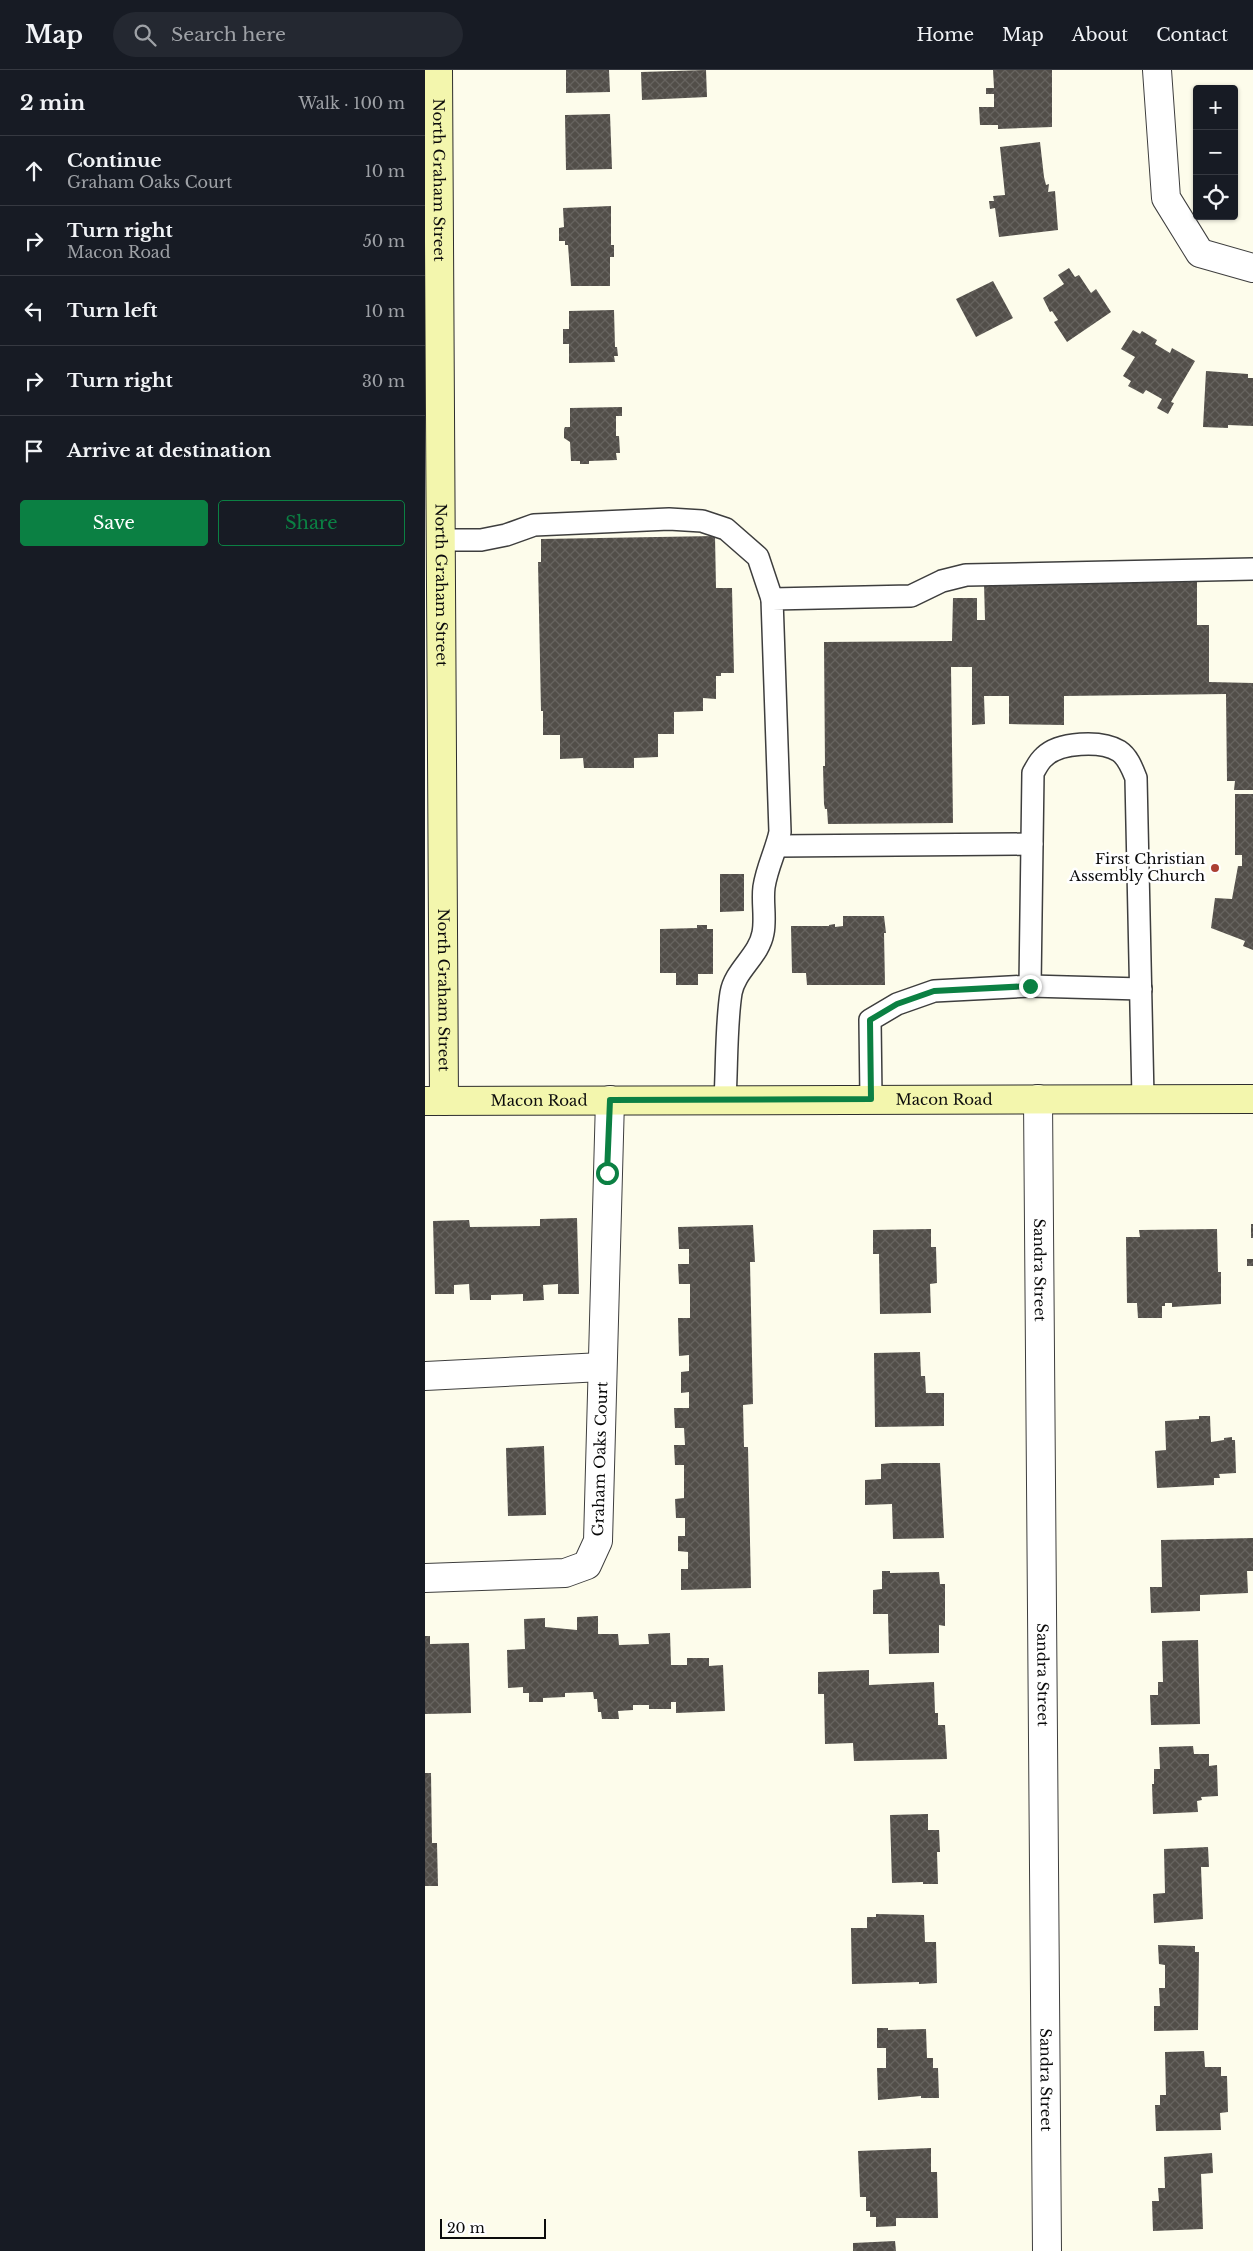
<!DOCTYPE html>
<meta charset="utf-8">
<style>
:root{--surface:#171b24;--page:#242831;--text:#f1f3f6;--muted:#9ea1a6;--line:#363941;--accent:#0b8043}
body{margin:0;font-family:"Libre Baskerville",serif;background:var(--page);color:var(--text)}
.controls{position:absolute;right:15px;top:15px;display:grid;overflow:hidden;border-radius:5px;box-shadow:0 1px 4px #0004}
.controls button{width:45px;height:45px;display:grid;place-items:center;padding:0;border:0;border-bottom:1px solid var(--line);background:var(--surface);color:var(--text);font:25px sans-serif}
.scale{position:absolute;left:15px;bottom:12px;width:106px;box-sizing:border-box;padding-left:5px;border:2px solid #0b0b0b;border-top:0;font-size:14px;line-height:18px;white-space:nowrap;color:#0b0b0b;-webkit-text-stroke:4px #fff;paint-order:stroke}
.stop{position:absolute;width:15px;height:15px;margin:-11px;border:4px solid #0b8043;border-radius:50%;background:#fff}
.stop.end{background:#0b8043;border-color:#fff;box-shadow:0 1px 5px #0008}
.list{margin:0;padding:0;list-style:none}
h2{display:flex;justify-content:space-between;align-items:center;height:65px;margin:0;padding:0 20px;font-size:21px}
h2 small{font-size:16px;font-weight:400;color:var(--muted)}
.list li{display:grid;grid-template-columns:32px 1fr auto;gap:15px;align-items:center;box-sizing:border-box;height:70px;padding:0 20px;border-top:1px solid var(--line)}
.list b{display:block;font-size:19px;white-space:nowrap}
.list p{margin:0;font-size:16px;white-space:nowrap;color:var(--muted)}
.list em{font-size:16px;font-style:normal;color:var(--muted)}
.actions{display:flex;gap:10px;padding:15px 20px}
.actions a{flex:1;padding:11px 0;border:1px solid var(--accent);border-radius:5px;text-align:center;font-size:18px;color:var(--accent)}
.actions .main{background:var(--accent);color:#fff}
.icon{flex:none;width:28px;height:28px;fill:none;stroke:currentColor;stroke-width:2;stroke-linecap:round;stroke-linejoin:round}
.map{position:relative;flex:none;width:828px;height:2181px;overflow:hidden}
header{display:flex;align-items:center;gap:30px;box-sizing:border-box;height:70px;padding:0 25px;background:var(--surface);border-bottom:1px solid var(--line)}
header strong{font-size:24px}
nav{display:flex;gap:28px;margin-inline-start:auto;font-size:18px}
.search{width:350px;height:45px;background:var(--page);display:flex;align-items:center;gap:12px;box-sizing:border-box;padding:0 18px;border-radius:28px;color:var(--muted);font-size:19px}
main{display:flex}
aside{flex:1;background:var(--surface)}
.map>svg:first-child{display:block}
</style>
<header>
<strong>Map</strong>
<div class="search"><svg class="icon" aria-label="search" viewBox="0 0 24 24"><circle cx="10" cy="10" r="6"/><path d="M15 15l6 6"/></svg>Search here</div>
<nav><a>Home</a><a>Map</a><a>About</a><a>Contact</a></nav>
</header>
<main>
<aside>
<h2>2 min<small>Walk · 100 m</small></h2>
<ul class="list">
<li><svg class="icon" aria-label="ahead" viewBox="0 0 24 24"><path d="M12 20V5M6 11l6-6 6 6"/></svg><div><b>Continue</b><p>Graham Oaks Court</p></div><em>10 m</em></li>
<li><svg class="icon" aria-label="right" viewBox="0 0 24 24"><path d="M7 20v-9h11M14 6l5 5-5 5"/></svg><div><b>Turn right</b><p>Macon Road</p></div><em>50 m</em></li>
<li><svg class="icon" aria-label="left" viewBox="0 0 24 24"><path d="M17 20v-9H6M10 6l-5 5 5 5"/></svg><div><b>Turn left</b></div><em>10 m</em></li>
<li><svg class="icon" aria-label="right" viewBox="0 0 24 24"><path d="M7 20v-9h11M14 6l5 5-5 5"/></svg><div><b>Turn right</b></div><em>30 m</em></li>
<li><svg class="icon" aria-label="arrive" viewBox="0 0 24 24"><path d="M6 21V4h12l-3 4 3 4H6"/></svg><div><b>Arrive at destination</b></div></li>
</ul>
<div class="actions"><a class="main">Save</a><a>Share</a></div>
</aside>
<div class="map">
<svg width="828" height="2181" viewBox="0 0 828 2181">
<defs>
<pattern id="building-cross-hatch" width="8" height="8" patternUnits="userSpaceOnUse" patternTransform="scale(1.25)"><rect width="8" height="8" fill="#524e49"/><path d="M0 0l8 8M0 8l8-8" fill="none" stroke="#66635f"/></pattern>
</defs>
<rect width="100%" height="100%" fill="#fdfceb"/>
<g fill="url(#building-cross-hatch)">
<path d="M141,0H184L185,22L141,23Z"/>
<path d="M281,0L282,27L217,30L216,2Z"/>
<path d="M568,0H627V57L573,59V55H555L554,37H569V24H561V18H569Z"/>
<path d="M185,44L187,99L141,100L140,45Z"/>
<path d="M615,72L619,107L621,115L624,114L623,122L630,121L633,160L574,167L570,138L565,139L564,131H569L568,126L580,125L575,77Z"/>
<path d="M186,136V175H189V187H185V216H146L143,175H140V171H134V158L139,157L138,138Z"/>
<path d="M644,198L650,207L654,205L666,223L671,219L686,242L642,272L629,252L633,250L627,241L625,242L618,228L639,214L633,205Z"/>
<path d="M568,211L588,248L551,267L531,229Z"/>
<path d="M189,240L190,277H192L193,286H189L190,292L144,293V274H138V259H144V241Z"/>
<path d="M708,260L715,264L717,261L732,270L730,274L745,283L747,278L770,291L746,332L749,333L743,344L732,338L737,329L721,320L718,324L703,316L706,311L698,306L710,287L696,279Z"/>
<path d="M781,301L823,304V308H828V356L803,355V358L778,357Z"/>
<path d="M197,337V346H191V366H194L195,383H191L192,390L164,391V394H155V391H146L145,372L139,368V359L140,357H145V338Z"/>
<path d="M290,466L291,518H307L309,603H296V606H291V629L278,628V641L249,642V664H233V687L209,688V698H159L158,688L135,689V665H118V641H116L113,492H116V469Z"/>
<path d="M772,512V555H784V612L828,613V720H809L810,711H802L801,624L639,626V655L584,654V626H559L560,654L547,655V597H526L528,753L403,754L402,739H400L399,734L398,696H400L399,572L527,571L528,528H552V550H560L559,513Z"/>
<path d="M810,724H828V880L818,876L820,871L786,858L790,828L807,829L813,796H817V785H810Z"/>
<path d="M295,804H319V841L295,842Z"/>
<path d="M418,846H459L461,863H459L460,915H382L381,903H367L366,856H404V855L410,854V857L418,856Z"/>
<path d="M272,855H282V859H288V904H273V915H251V903H235V859L272,858Z"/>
<path d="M152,1148L154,1224H133V1214L118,1215L119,1230L98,1231V1224L66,1225V1230H45L44,1214L29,1215V1224H10L8,1151L44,1150L45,1157L115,1156V1149Z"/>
<rect x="826" y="1154" width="2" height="14"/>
<path d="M328,1155L330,1192H325L328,1334L318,1335L319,1377H323L326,1518L256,1520V1499H263V1482L253,1481V1466H260V1448H251L250,1429L259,1428V1395H250L249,1375H260L259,1358H250L249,1338H264V1322L256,1323V1302L264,1301V1285L254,1286L253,1248H265V1214H254L253,1194H264V1179H254L253,1157Z"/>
<path d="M506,1159V1177H511L512,1213L505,1214L506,1243L455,1244L454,1184H448V1160Z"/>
<path d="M792,1159L793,1202H796V1234L747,1237V1233H740V1236H737V1248H713L712,1233H702L701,1167H715L714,1160Z"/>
<rect x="822" y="1189" width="6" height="7"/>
<path d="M495,1282L496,1306H500L501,1323H519V1356L450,1357L449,1283Z"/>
<path d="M774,1346H785L786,1372L799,1370V1368L807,1367V1370H810L811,1403L794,1404L795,1408H789V1415L732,1418L730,1381L741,1380L740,1351L774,1349Z"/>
<path d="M119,1376L121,1445L83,1446L81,1378Z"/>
<path d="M467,1393H515L519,1468L468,1469L467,1434L440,1435V1410L456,1409V1394Z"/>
<path d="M828,1468V1501H822L823,1523L775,1525V1541L726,1543L725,1517H737L736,1470Z"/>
<path d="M457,1501H465V1503L514,1502L515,1514H520V1556L514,1555V1583L464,1584L463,1544H448V1520L457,1519Z"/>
<path d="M173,1546V1564H193L194,1575L224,1574L223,1564L245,1563L246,1595H262V1588H284V1596L298,1595L300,1641L251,1643V1632H246V1639H224V1635H208V1640L193,1641L194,1649H177L176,1642H173L172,1629H169L168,1622L140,1623V1627L118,1628V1632H104V1623H98V1617L83,1618L82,1580L100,1579L99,1549L120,1548V1557L152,1560V1547Z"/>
<path d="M0,1566H5V1574L44,1573L46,1643L0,1644Z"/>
<path d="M773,1570L775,1654L726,1655L725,1625H733V1612H738L737,1571Z"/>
<path d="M444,1600V1615L509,1612L510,1643H513V1655H520L522,1689L429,1691L428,1673L400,1674L399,1624H393V1602Z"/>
<path d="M768,1676L769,1684H784V1696L792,1695L793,1726L776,1727L777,1730L772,1731L773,1742L728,1744L727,1714H729V1699H735L734,1677Z"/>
<path d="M0,1703H6L7,1773H12L13,1816H0Z"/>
<path d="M503,1744V1760H514L515,1782H512L513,1814H498V1812L467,1813L465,1745Z"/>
<path d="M783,1777L784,1797H776L778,1849L729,1853L728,1824L740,1823L739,1779Z"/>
<path d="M451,1844L499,1845L500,1872H511L512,1913L494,1914V1912L427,1914L426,1858H442V1847H451Z"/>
<path d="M733,1875L770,1876V1882H774L773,1960L729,1961V1936H735L734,1918H740V1895L734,1894Z"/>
<path d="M452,1958H463V1960L501,1959L502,1988H508V1998H513L514,2028H496V2026L453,2030L452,1998H461V1978H452Z"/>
<path d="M779,1981L780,1997H796V2006H802L803,2042L795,2043L796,2060L731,2061L730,2035H735V2025H741L740,1982Z"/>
<path d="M506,2078V2102H512L513,2148H471V2156L451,2157V2147H445V2141H441V2127H435L433,2081Z"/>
<path d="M787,2083L788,2103L776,2104L778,2159L728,2161L727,2131H734L733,2118H740L739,2087Z"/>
<path d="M470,2171L471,2181H428V2173Z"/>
</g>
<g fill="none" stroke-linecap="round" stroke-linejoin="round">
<defs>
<g id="service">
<path d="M15,470H56L81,465L109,455L244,449L277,451L301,459L333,487L347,529"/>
<path d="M352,776L607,774"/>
<path d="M605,916L716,919"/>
<path d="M300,1029C302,996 301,955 306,923C310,900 334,886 338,863C341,848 337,832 339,817C342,797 351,781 355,762L347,529L486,526L517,511L541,505L828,499"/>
<path d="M446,1029L445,950L472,934L509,921L605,916L608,703C611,698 614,691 619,687C634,672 676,670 694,681C703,687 707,698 711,708L718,1028"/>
</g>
<g id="minor">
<path d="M732,0L741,128L775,183L828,198"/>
<path id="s1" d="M613,1029L622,2181"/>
<path d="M0,1306L177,1297"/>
<path id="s2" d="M0,1508L140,1503L162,1495L173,1471L185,1030"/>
</g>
<g id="secondary">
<path id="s3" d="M13,0L19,1031"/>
<path id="s4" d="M0,1031L828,1029"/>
</g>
</defs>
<use href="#service" stroke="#3e3e3e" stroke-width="24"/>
<use href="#minor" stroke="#3e3e3e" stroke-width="30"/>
<use href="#secondary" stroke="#2d2d2d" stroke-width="30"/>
<use href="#service" stroke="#fff" stroke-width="21"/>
<use href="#minor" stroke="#fff" stroke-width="28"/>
<use href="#secondary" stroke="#f3f6ad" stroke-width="28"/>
</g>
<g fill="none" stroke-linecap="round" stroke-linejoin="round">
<path stroke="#0b8043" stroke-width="6" d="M182,1103L185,1030L446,1029L445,950L472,934L509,921L605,916"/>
</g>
<circle fill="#ab4033" stroke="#fff" stroke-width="2" cx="790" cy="798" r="5"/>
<g text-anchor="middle" stroke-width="5" stroke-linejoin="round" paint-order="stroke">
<g font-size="15" fill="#0b0b0b" stroke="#fff">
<text dy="5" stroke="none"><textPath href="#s3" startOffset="110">North Graham Street</textPath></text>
<text dy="5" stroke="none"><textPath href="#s3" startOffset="515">North Graham Street</textPath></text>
<text dy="5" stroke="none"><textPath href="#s3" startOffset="920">North Graham Street</textPath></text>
<text dy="5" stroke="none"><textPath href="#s4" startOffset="519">Macon Road</textPath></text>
<text dy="5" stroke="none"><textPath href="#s4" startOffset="114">Macon Road</textPath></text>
<text dy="5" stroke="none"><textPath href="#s1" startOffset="171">Sandra Street</textPath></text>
<text dy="5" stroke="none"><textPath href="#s2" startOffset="272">Graham Oaks Court</textPath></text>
<text dy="5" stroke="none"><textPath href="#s1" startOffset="576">Sandra Street</textPath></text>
<text dy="5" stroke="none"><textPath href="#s1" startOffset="981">Sandra Street</textPath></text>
</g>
<g font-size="15" fill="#0b0b0b" stroke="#fff" text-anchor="end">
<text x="780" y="794">First Christian<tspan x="780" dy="17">Assembly Church</tspan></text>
</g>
</g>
</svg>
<div class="controls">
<button>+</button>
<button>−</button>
<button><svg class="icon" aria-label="locate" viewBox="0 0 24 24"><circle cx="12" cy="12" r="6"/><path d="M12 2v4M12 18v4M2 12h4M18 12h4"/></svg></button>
</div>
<div class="scale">20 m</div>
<div class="stop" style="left:182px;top:1103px"></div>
<div class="stop end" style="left:605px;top:916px"></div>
</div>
</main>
